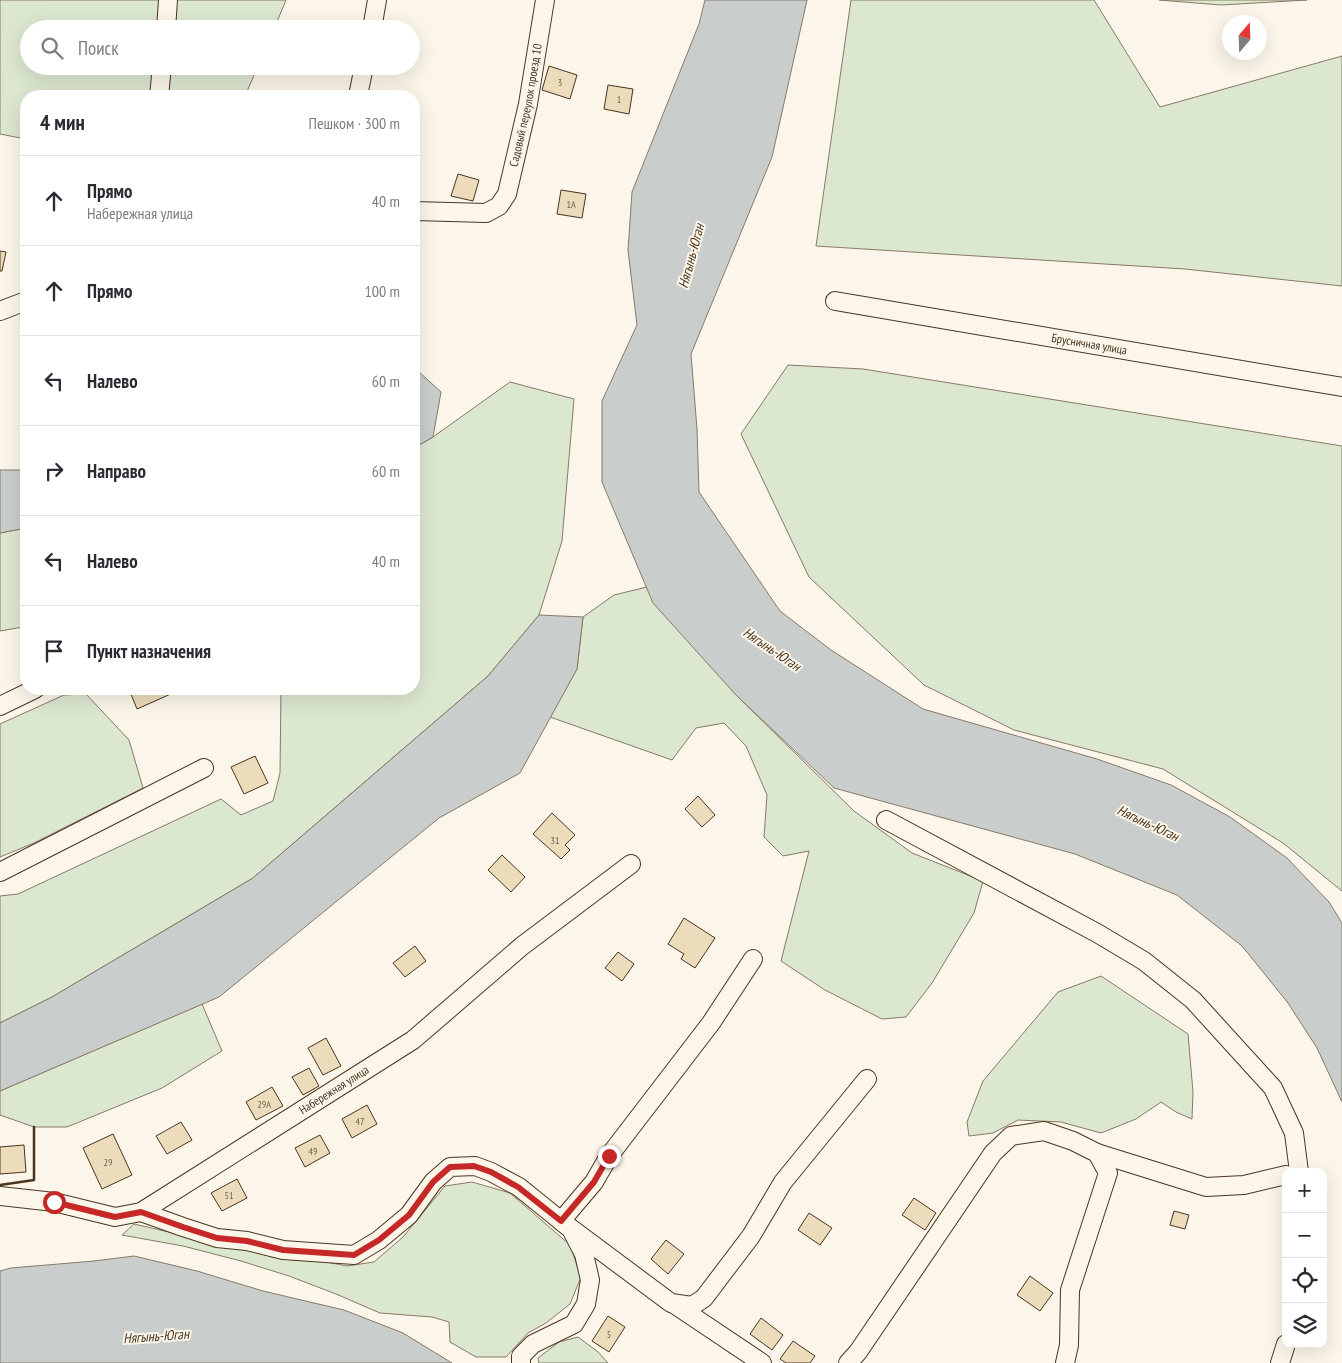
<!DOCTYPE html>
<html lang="ru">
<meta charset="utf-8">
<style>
:root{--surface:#fff;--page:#f2f2f3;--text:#2b2b33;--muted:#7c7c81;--line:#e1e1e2}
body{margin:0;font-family:"PT Sans Narrow",sans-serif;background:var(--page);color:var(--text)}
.controls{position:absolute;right:15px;bottom:15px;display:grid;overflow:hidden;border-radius:10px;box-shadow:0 5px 20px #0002}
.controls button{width:45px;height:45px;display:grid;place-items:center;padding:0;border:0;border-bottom:1px solid var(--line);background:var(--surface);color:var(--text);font:25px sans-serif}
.compass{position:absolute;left:1222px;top:15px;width:45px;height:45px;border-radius:50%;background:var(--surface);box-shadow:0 5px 20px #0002;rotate:19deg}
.stop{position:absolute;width:15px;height:15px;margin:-11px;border:4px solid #c62828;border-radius:50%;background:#fff}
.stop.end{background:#c62828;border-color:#fff;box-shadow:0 1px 5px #0008}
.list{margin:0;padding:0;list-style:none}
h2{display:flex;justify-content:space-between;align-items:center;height:65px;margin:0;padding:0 20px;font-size:21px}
h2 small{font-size:16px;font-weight:400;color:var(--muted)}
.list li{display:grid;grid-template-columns:32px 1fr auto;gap:15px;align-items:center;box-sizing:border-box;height:90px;padding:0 20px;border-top:1px solid var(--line)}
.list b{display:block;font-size:19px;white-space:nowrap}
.list p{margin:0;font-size:16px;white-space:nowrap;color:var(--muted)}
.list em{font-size:16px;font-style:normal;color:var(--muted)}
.icon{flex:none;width:28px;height:28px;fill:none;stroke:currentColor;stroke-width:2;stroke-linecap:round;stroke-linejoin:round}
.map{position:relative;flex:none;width:1342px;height:1363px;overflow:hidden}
.search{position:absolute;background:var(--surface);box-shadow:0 5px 20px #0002;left:20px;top:20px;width:400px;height:55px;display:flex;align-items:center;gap:12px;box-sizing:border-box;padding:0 18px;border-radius:28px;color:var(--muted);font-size:19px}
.panel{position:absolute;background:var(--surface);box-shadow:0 5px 20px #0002;left:20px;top:90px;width:400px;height:605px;border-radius:20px}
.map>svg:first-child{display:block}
</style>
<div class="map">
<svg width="1342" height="1363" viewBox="0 0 1342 1363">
<rect width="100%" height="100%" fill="#fbf6e9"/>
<g fill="#dce7d0" stroke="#887966">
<path d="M0,0H286L274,29H29V66H258L245,96H26V139L0,134Z"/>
<path d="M851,0H1094L1160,107L1342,56V286L1185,269L816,246Z"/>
<path d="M1159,0H1307L1221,5Z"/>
<path d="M788,365L863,369L1342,446V891L1283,843L1163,769L1014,730L924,685L809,577L741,434Z"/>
<path d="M510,382L574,399L562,541L539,615L488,676L253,878L52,997L0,1023V896L18,894L221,799L241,815L273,801L280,773L281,689H414V448L433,437Z"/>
<path d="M26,528V629L23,627L0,631V533Z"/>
<path d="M647,587L736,695L854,811L912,853L983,881L974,913L932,983L906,1017L882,1019L825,990L781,961L809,851L783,856L764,837L767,795L746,746L724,723L696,728L672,760L550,717L577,669L583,617L614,595Z"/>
<path d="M86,694L129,740L143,788L34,843L0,857V724L64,695Z"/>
<path d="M1101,976L1188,1034L1193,1092L1192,1119L1176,1112L1161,1102L1136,1119L1101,1133L1061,1122L1018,1120L993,1133L969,1136L967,1122L983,1081L1058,992Z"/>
<path d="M202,1004L222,1051L162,1088L67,1127H34L0,1115V1091Z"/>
<path d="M472,1182L510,1193L570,1245L581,1277L570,1304L546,1323L528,1333L506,1357H476L450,1342L449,1322L432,1317L380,1313L336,1294L289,1276L241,1261L183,1246L122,1235L134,1224L265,1254L316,1260L347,1266L374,1262L403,1237L445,1186Z"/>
<path d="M578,1337L598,1352L608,1363H539L538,1358L559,1342Z"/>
</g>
<g fill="#c9cecd" stroke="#887966">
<path d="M705,0H807L772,157L691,354L697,429L699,492L780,611L831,650L923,709L1097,759L1171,785L1230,817L1287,858L1329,902L1342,923V1102L1317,1048L1288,1003L1242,946L1177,895L1075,854L834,788L736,695L653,603L602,482V401L637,325L628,250L632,192L699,24Z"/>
<path d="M418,371L441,392L433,437L414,448V373Z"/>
<path d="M0,470H26V528L0,533Z"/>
<path d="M539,615L583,617L577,669L520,773L439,818L219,997L0,1091V1023L52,997L253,878L488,676Z"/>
<path d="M134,1256L197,1271L263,1291L344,1310L403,1333L452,1363H0V1271L11,1268L94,1261Z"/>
</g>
<g fill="#ecdcbc" stroke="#4a3520">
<path d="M549,66L577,75L570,99L542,90Z"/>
<path d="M608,85L633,89L629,114L604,109Z"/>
<path d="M458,174L479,180L473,201L451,196Z"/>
<path d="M561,190L586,194L582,218L557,214Z"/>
<path d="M0,251L6,252L2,271H0Z"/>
<path d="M129,689H171L173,693L137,709Z"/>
<path d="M255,756L268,783L244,794L231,767Z"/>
<path d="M698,796L715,815L702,827L685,809Z"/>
<path d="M552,813L575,835L565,845L570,850L561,859L533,834Z"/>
<path d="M502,855L525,877L511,892L488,870Z"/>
<path d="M684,918L715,938L695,968L681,959L684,954L668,944Z"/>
<path d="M415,946L426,961L405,977L393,963Z"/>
<path d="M618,952L634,964L622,981L605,968Z"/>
<path d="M326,1038L341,1066L323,1075L308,1048Z"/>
<path d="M309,1068L319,1086L303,1095L292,1077Z"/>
<path d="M272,1087L283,1106L256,1120L246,1102Z"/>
<path d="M367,1105L377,1124L352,1138L342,1119Z"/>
<path d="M181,1122L192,1140L167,1154L156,1136Z"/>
<path d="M113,1134L132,1175L102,1189L83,1148Z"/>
<path d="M320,1135L330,1153L305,1167L295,1148Z"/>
<path d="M24,1145L26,1172L0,1174V1147Z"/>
<path d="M237,1179L247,1198L222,1211L211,1193Z"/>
<path d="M914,1198L936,1213L925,1230L902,1215Z"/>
<path d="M1174,1211L1189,1215L1185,1229L1170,1225Z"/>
<path d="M809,1213L832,1228L820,1245L798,1230Z"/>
<path d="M666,1240L684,1254L668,1274L651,1259Z"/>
<path d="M1030,1276L1053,1293L1040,1311L1017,1295Z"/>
<path d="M608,1316L625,1327L609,1352L592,1341Z"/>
<path d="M761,1318L783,1335L772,1350L750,1334Z"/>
<path d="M793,1341L815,1356L810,1363H786L780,1359Z"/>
</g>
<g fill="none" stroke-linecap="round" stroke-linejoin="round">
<defs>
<g id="minor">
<path d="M166,29L168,0"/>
<path d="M372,29L377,0"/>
<path d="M159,96L162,66"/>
<path d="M358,96L364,66"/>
<path id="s1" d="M414,211L486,213L499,206L507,194L528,104L545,0"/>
<path id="s2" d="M835,301L1342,387"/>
<path d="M0,311L26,301"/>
<path d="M0,706L35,689"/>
<path d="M886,820L1097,933L1144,961L1193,1000L1273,1088L1294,1133L1299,1172"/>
<path d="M0,872L204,768"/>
<path d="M753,959L711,1023L609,1156L594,1182L561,1221L671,1303L692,1306L704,1298L751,1236L783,1182L867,1079"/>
<path d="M1097,1153L1206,1187L1244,1185L1286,1175"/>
<path id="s3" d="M0,1196L54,1202L115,1217L141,1212L413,1040L522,946L631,864"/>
<path d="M141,1212L183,1227L217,1238L247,1241L283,1250L354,1255L379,1240L409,1215L433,1182L450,1167L475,1166L491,1172L519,1187L571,1229L584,1254L590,1280L586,1304L574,1324L533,1344L521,1356V1363"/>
<path d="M674,1304L762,1363"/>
<path d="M848,1363L858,1352L993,1153L1011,1136L1044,1131L1073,1141L1097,1153L1108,1173L1070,1290L1069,1345L1065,1363"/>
<path d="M1280,1363L1286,1344"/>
</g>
</defs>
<use href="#minor" stroke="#4a3520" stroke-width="20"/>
<use href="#minor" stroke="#fbf6e9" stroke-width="18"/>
<path stroke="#4a3520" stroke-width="2.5" d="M0,1185L34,1180V1127"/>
</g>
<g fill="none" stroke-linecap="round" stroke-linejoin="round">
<path stroke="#c62828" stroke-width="6" d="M54,1202L115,1217L141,1212L183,1227L217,1238L247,1241L283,1250L354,1255L379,1240L409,1215L433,1182L450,1167L474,1166L491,1172L518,1187L561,1221L594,1182L609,1156"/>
</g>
<g text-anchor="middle" stroke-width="4" stroke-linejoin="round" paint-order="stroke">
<g font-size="10" fill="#725f47">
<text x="560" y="86">3</text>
<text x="619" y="103">1</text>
<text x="571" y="208">1А</text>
<text x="555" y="844">31</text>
<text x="264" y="1108">29А</text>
<text x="360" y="1125">47</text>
<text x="313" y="1155">49</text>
<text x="108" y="1166">29</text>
<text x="229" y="1199">51</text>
<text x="609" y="1338">5</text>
</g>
<g font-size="12" fill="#4a3520" stroke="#fbf6e9">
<text dy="4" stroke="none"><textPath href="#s1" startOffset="192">Садовый переулок проезд 10</textPath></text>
<text dy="4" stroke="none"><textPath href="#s2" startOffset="258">Брусничная улица</textPath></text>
<text dy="4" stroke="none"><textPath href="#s3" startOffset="372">Набережная улица</textPath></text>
</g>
<g font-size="14" font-style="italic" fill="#4a3520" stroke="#fbf6e9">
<text transform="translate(691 256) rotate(-75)" y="5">Нягынь-Юган</text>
<text transform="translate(772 649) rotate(34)" y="5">Нягынь-Юган</text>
<text transform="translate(1148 823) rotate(25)" y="5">Нягынь-Юган</text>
<text transform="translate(156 1336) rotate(-4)" y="5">Нягынь-Юган</text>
</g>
</g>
</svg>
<div class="controls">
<button>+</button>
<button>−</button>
<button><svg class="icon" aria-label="locate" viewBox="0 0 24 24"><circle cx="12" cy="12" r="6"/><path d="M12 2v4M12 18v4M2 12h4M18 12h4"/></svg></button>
<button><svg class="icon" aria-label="layers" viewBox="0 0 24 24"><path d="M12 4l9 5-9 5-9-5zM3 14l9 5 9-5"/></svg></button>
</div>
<svg class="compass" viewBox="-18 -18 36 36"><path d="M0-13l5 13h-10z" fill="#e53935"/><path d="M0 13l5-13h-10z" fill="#7c7c81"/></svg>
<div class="stop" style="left:54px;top:1202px"></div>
<div class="stop end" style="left:609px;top:1156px"></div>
<div class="search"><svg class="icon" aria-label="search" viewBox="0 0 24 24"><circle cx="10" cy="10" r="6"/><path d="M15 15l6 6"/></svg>Поиск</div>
<section class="panel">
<h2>4 мин<small>Пешком · 300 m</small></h2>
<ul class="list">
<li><svg class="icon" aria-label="ahead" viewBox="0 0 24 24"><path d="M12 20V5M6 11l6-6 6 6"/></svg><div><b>Прямо</b><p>Набережная улица</p></div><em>40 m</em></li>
<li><svg class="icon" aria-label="ahead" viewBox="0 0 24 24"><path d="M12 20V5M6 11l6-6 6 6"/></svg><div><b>Прямо</b></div><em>100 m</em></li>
<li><svg class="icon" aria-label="left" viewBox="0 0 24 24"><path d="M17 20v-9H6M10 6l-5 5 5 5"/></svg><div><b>Налево</b></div><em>60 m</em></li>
<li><svg class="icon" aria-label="right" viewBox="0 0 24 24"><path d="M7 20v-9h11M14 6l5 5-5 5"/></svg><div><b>Направо</b></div><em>60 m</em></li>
<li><svg class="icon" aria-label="left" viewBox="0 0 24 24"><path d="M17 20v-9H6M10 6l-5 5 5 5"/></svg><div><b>Налево</b></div><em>40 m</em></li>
<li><svg class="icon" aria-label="arrive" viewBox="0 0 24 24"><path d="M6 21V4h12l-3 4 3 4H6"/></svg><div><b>Пункт назначения</b></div></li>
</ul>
</section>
</div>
